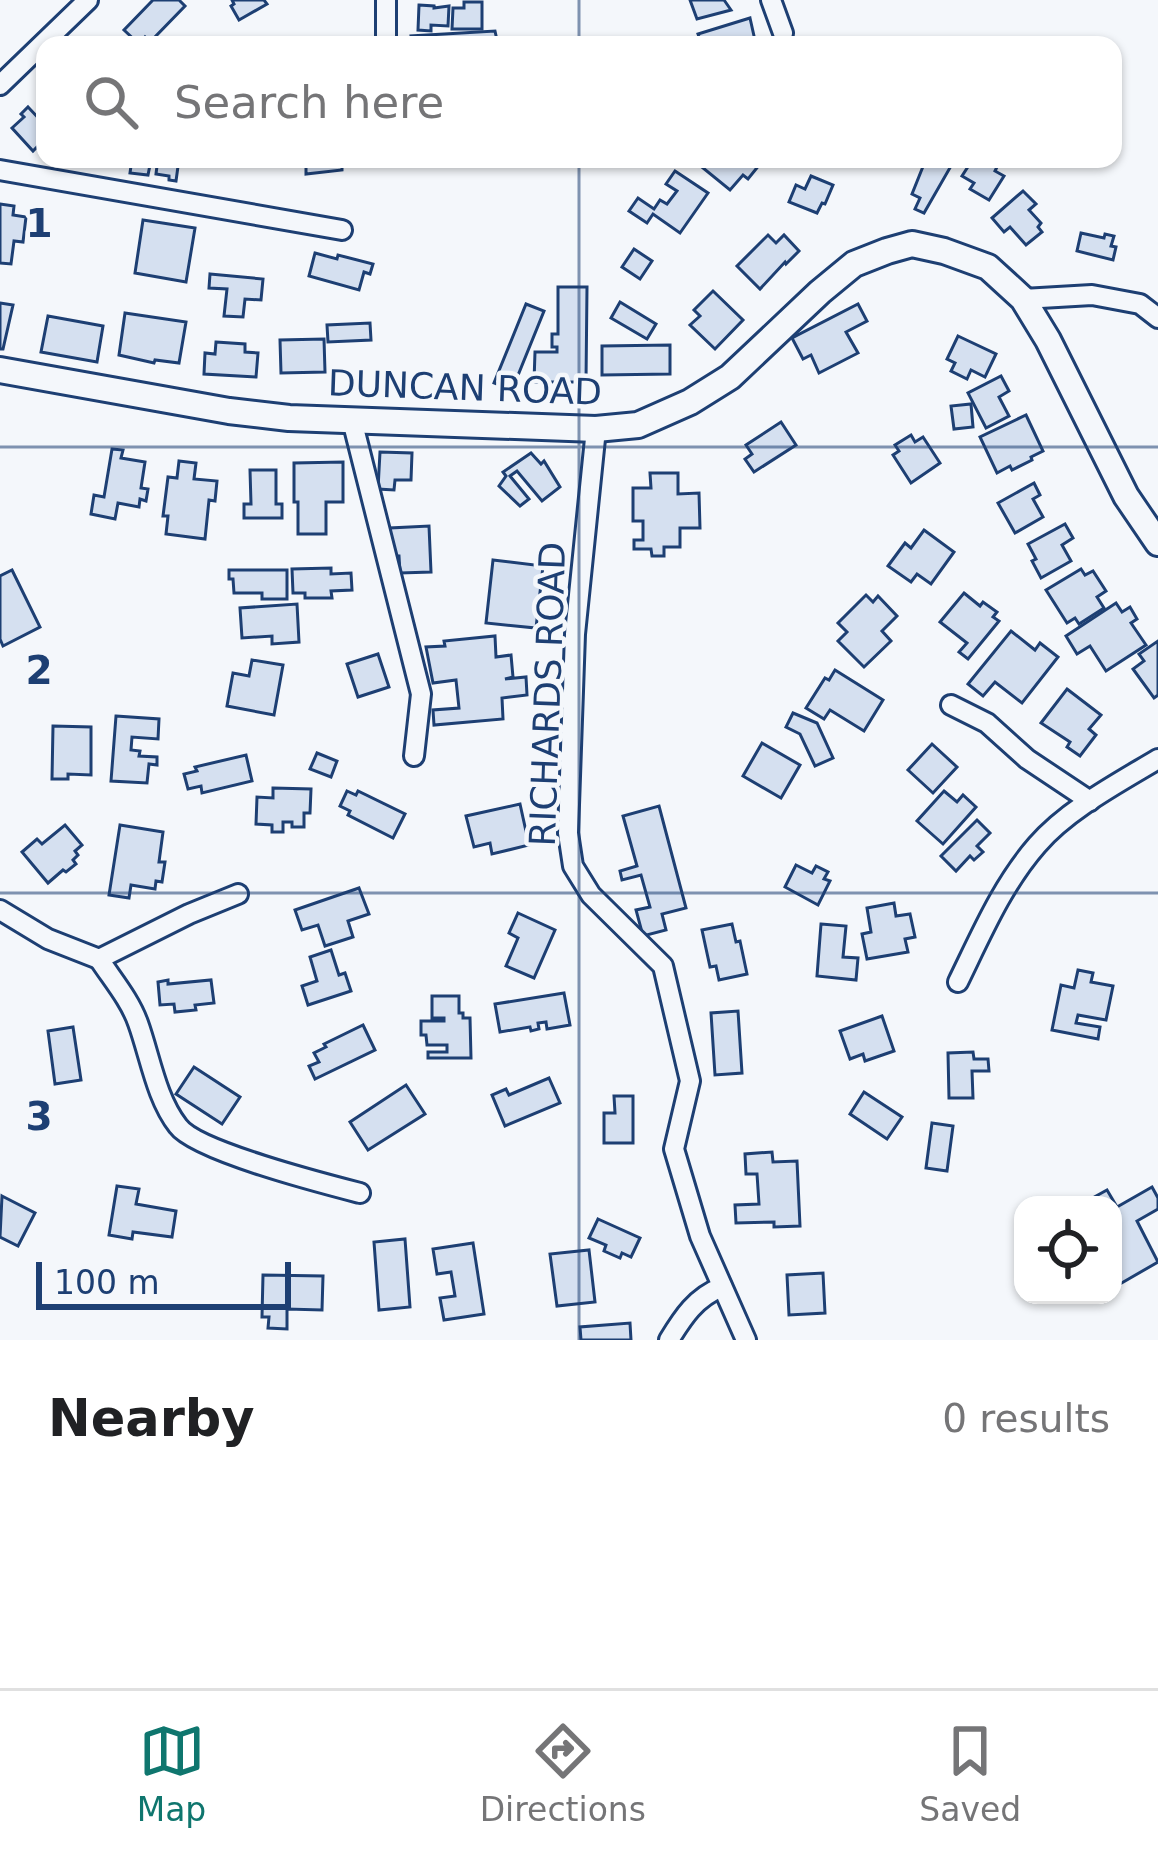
<!DOCTYPE html>
<style>
:root{--surface:#fff;--page:#f6f6f6;--text:#202124;--muted:#757577;--line:#e0e0e0;--accent:#0f766e}
body{margin:0;font-family:"DejaVu Sans",sans-serif;background:var(--page);color:var(--text)}
.controls{position:absolute;right:36px;bottom:36px;display:grid;overflow:hidden;border-radius:24px;box-shadow:0 3px 9px #0004}
.controls button{width:108px;height:108px;display:grid;place-items:center;padding:0;border:0;border-bottom:3px solid var(--line);background:var(--surface);color:var(--text);font:60px sans-serif}
.scale{position:absolute;left:36px;bottom:30px;width:255px;box-sizing:border-box;padding-left:12px;border:6px solid #1d3f73;border-top:0;font-size:33px;line-height:42px;white-space:nowrap;color:#1d3f73;-webkit-text-stroke:9px #f4f7fb;paint-order:stroke}
.list{margin:0;padding:0;list-style:none}
h2{display:flex;justify-content:space-between;align-items:center;height:156px;margin:0;padding:0 48px;font-size:51px}
h2 small{font-size:39px;font-weight:400;color:var(--muted)}
.icon{flex:none;width:66px;height:66px;fill:none;stroke:currentColor;stroke-width:2;stroke-linecap:round;stroke-linejoin:round}
.map{position:relative;flex:none;width:1158px;height:1340px;overflow:hidden}
.search{position:absolute;background:var(--surface);box-shadow:0 3px 9px #0004;left:36px;right:36px;top:36px;height:132px;display:flex;align-items:center;gap:30px;box-sizing:border-box;padding:0 42px;border-radius:24px;color:var(--muted);font-size:45px}
.sheet{height:348px;background:var(--surface)}
nav{display:flex;justify-content:space-around;align-items:center;box-sizing:border-box;height:168px;border-top:3px solid var(--line);background:var(--surface);font-size:33px;color:var(--muted)}
nav a{display:grid;justify-items:center;gap:6px}
nav .on{color:var(--accent)}
.map>svg:first-child{display:block}
</style>
<div class="map">
<svg width="1158" height="1340" viewBox="0 0 1158 1340">
<rect width="100%" height="100%" fill="#f4f7fb"/>
<g fill="#d5e0f0" stroke="#1d3f73" stroke-width="3">
<path d="M153,0H179L185,6L150,42L145,37L139,44L124,30Z"/>
<path d="M232,0H264L267,4L239,20L231,6L234,4Z"/>
<path d="M690,0H724L731,10L697,19Z"/>
<path d="M464,2H482V29H452L453,8H464Z"/>
<path d="M419,5L434,6V8L449,6L448,26L431,25V31L418,30Z"/>
<path d="M750,18L756,45H702L698,34Z"/>
<path d="M495,31L498,45H412L411,36Z"/>
<path d="M28,107L45,125L44,155L37,147L33,151L12,128L24,117L21,114Z"/>
<path d="M132,159H179L176,181L169,180V176L156,174L157,166L150,165L148,175L130,173Z"/>
<path d="M306,159H342V170L306,174Z"/>
<path d="M692,159H764L748,179L743,175L730,190Z"/>
<path d="M926,159L951,166L924,213L915,209L920,198L912,194Z"/>
<path d="M973,159L986,165L988,161L997,167L995,171L1004,176L989,200L970,189L974,183L962,176Z"/>
<path d="M675,171L708,193L680,233L653,214L647,223L629,211L638,198L654,209L660,200L667,204L677,191L666,184Z"/>
<path d="M811,176L833,185L825,204L822,203L817,213L789,202L796,185L805,189Z"/>
<path d="M1023,191L1036,204L1029,210L1041,223L1038,227L1042,232L1026,245L1010,227L1004,232L992,218Z"/>
<path d="M0,204L14,206L13,215L26,217L23,242L14,241L11,264L0,263Z"/>
<path d="M143,220L195,228L186,282L135,273Z"/>
<path d="M1081,233L1104,238L1105,234L1114,236L1111,246L1116,247L1113,260L1077,251Z"/>
<path d="M768,235L776,243L784,235L799,251L786,264L785,262L760,289L737,266Z"/>
<path d="M634,249L652,261L640,279L622,267Z"/>
<path d="M315,253L337,259L338,255L373,264L370,274L364,272L359,290L309,276Z"/>
<path d="M210,274L263,279L261,300L245,299L243,317L224,316L227,289L209,288Z"/>
<path d="M558,287H587L586,382H534L535,352H557V347H552V334H558Z"/>
<path d="M713,291L743,320L715,349L690,325L700,316L694,310Z"/>
<path d="M620,302L656,324L647,339L611,318Z"/>
<path d="M0,303L13,305L3,349H0Z"/>
<path d="M526,304L544,311L512,390L494,383Z"/>
<path d="M858,304L867,321L846,332L858,353L819,373L811,355L803,359L792,338Z"/>
<path d="M125,313L186,322L179,363L155,360L154,363L119,355Z"/>
<path d="M48,316L103,326L97,362L41,352Z"/>
<path d="M370,323L371,340L328,342L327,325Z"/>
<path d="M958,336L996,354L985,377L971,370L967,379L951,371L955,363L947,359Z"/>
<path d="M324,339L325,372L281,373L280,340Z"/>
<path d="M216,342L245,344V352L258,353L256,377L204,374L205,353L215,354Z"/>
<path d="M670,345V374L602,375V346Z"/>
<path d="M1001,376L1009,391L999,397L1009,416L986,428L968,393Z"/>
<path d="M971,404L973,427L954,429L951,406Z"/>
<path d="M1026,415L1043,451L1031,457L1032,460L1012,470L1010,466L997,473L980,437Z"/>
<path d="M781,422L796,445L754,472L745,459L752,454L746,445Z"/>
<path d="M911,435L915,442L923,437L940,463L911,483L893,455L899,451L895,445Z"/>
<path d="M112,449L123,450L121,458L145,462L141,488L148,489L146,501L140,499L139,507L118,503L115,519L91,514L94,495L104,497Z"/>
<path d="M380,452L412,453L411,480H395L394,490L378,489Z"/>
<path d="M531,453L541,464L544,461L560,487L542,501L517,471L510,476L529,499L520,506L499,486L506,476L503,472Z"/>
<path d="M179,461L196,463L194,479L217,481L215,501L209,500L205,539L166,534L168,516H163L168,477L177,478Z"/>
<path d="M343,462V502H326V534H298V502H294V463Z"/>
<path d="M250,470H276V504H282V518H244V504H251Z"/>
<path d="M650,473H678V494L699,493L700,528H680V547H664V556H652L651,549H634V540H643V521H633V488H651Z"/>
<path d="M1034,483L1040,495L1033,499L1043,517L1015,533L998,503Z"/>
<path d="M1065,524L1073,538L1062,545L1071,561L1041,578L1032,561L1036,559L1028,544Z"/>
<path d="M429,526L431,572L400,573L399,556H392L390,528Z"/>
<path d="M924,530L954,552L931,584L917,574L911,582L888,566L905,543L911,548Z"/>
<path d="M493,560L543,566L536,628L486,623Z"/>
<path d="M331,568V574L351,573L352,590L331,591L332,598H305V593H293L292,569Z"/>
<path d="M1081,569L1085,575L1093,571L1106,591L1097,597L1104,608L1079,624L1075,618L1067,623L1046,590Z"/>
<path d="M12,570L40,627L3,646L0,639V576Z"/>
<path d="M229,570H287V599H262V593H234L233,579H229Z"/>
<path d="M964,593L980,606L983,602L997,612L993,617L999,621L968,659L959,652L967,643L940,622Z"/>
<path d="M866,595L873,602L878,596L897,616L882,631L891,641L864,667L838,641L847,632L838,623Z"/>
<path d="M1116,603L1122,612L1130,607L1137,619L1131,623L1146,645L1106,671L1090,646L1077,654L1066,636Z"/>
<path d="M297,604L299,642L272,644V636L242,638L240,608Z"/>
<path d="M1011,631L1035,650L1040,643L1058,657L1022,703L995,682L983,696L968,684Z"/>
<path d="M495,636L496,657L511,655L513,677L505,679L526,677L527,695L502,698L503,719L434,725L433,710L459,708L456,680L433,683L426,647L445,646L444,641Z"/>
<path d="M1158,641V695L1154,698L1133,669L1144,661L1139,654Z"/>
<path d="M378,654L389,687L358,697L347,664Z"/>
<path d="M252,660L283,665L274,715L227,706L233,673L249,676Z"/>
<path d="M835,670L883,700L864,731L830,710L824,719L806,708L825,678L829,680Z"/>
<path d="M1067,689L1101,715L1089,729L1096,735L1080,756L1067,747L1070,742L1041,723Z"/>
<path d="M793,713L817,723L833,758L815,766L800,734L786,727Z"/>
<path d="M116,716L159,719L158,739L132,737L131,750L140,751L139,756L157,757V765L149,764L147,783L111,781Z"/>
<path d="M53,726L91,727V775L68,774V779H52Z"/>
<path d="M762,743L800,765L781,798L743,776Z"/>
<path d="M932,744L957,767L933,793L908,770Z"/>
<path d="M317,753L337,761L331,777L310,769Z"/>
<path d="M246,755L252,781L202,793L201,786L188,789L184,774L197,771L195,767Z"/>
<path d="M273,788L311,789L310,813H304V827H292V822H283V832H272V825L256,824L257,797L273,798Z"/>
<path d="M347,791L356,795L358,791L405,814L393,838L348,815L350,811L340,806Z"/>
<path d="M944,791L957,802L963,795L976,807L943,844L917,821Z"/>
<path d="M520,804L529,845L492,854L490,843L474,847L466,816Z"/>
<path d="M659,806L686,908L662,914L666,930L643,936L636,910L650,907L641,875L622,880L620,871L637,866L623,816Z"/>
<path d="M977,820L990,833L977,846L983,852L974,860L970,856L956,871L941,856Z"/>
<path d="M65,825L82,845L75,851L78,855L73,860L76,864L66,872L63,870L48,883L22,852L37,839L42,844Z"/>
<path d="M120,825L163,832L159,862H165L162,882L156,881L155,889L131,885L129,898L109,895Z"/>
<path d="M796,865L812,873L816,866L828,872L824,879L830,881L818,905L785,887Z"/>
<path d="M359,888L369,914L348,921L353,937L325,946L318,925L302,930L295,910Z"/>
<path d="M894,903L896,916L910,914L915,937L905,939L908,952L867,959L862,934L871,932L867,908Z"/>
<path d="M518,913L555,930L534,978L506,966L518,938L509,933Z"/>
<path d="M732,924L736,942L740,941L747,974L719,980L716,966L710,967L702,930Z"/>
<path d="M821,924L846,926L843,957L858,958L856,980L817,976Z"/>
<path d="M331,950L339,975L345,973L351,991L308,1005L302,986L317,981L310,957Z"/>
<path d="M1078,970L1093,973L1091,982L1113,986L1106,1020L1078,1015L1076,1023L1100,1027L1098,1039L1052,1030L1061,985L1074,988Z"/>
<path d="M168,980V984L211,980L214,1003L195,1005L196,1010L175,1012L174,1004L160,1005L158,982Z"/>
<path d="M564,993L570,1025L547,1029L546,1022L538,1023L539,1029L531,1031L530,1027L500,1032L495,1004Z"/>
<path d="M432,996H459V1013H463V1018H470L471,1058H428V1052H447V1045H427L426,1035H421V1021H444V1018H432Z"/>
<path d="M738,1011L742,1073L715,1075L711,1013Z"/>
<path d="M882,1016L894,1051L865,1061L863,1054L850,1059L840,1031Z"/>
<path d="M363,1025L375,1050L315,1079L309,1066L319,1062L314,1053L326,1047L324,1044Z"/>
<path d="M73,1027L81,1080L55,1084L48,1031Z"/>
<path d="M973,1052L974,1059H988L989,1071H972L973,1098H949L948,1053Z"/>
<path d="M194,1067L240,1097L222,1124L176,1094Z"/>
<path d="M549,1078L560,1103L505,1126L492,1095L506,1089L509,1095Z"/>
<path d="M406,1085L425,1114L368,1150L350,1122Z"/>
<path d="M864,1092L902,1117L887,1139L850,1114Z"/>
<path d="M614,1096H633V1143H604V1113H615Z"/>
<path d="M932,1123L953,1126L947,1171L926,1168Z"/>
<path d="M772,1152L773,1162L797,1161L800,1226L774,1227V1222L736,1223L735,1205L759,1204L757,1174H746L745,1154Z"/>
<path d="M117,1186L139,1189L136,1204L176,1211L172,1237L133,1232L132,1239L109,1235Z"/>
<path d="M1152,1187L1158,1198V1209L1137,1221L1158,1262L1113,1288V1205H1089L1087,1201L1107,1190L1117,1207Z"/>
<path d="M2,1196L35,1213L18,1246L0,1237Z"/>
<path d="M598,1219L640,1238L631,1257L622,1253L620,1258L604,1251L606,1245L589,1238Z"/>
<path d="M405,1239L410,1307L379,1310L374,1242Z"/>
<path d="M473,1243L484,1314L444,1320L440,1298L455,1296L451,1272L437,1274L433,1249Z"/>
<path d="M589,1250L595,1302L557,1306L550,1254Z"/>
<path d="M823,1273L825,1313L789,1315L787,1275Z"/>
<path d="M263,1275L323,1276L322,1310L287,1309V1329L268,1328L269,1317H262Z"/>
<path d="M630,1323L631,1340H581L580,1327Z"/>
</g>
<g fill="none" stroke-linecap="round" stroke-linejoin="round">
<defs>
<g id="minor">
<path d="M386,0V45"/>
<path d="M771,0L783,33"/>
<path d="M0,85L88,0"/>
<path d="M0,170L342,230"/>
<path d="M1023,299L1092,295L1140,304L1158,318"/>
<path d="M352,420L421,694L414,756"/>
<path d="M596,429L575,634L568,833L573,866L591,895L663,966L690,1081L674,1149L700,1236L746,1340"/>
<path d="M951,705L987,723L1027,759L1090,801"/>
<path d="M0,910L48,939L99,959L189,914L238,894"/>
<path d="M99,959C112,979 130,1000 138,1023C150,1056 156,1098 178,1126C196,1151 325,1184 360,1193"/>
<path d="M958,982C981,935 1002,885 1037,845C1067,810 1118,783 1158,759"/>
<path d="M669,1340C683,1317 696,1297 722,1287"/>
</g>
<path id="major" d="M0,370L229,411L289,418L596,429L638,425L690,402L730,377L820,292L854,264L887,251L912,244L944,251L988,267L1023,299L1048,340L1126,496L1158,543"/>
</defs>
<use href="#minor" stroke="#1d3f73" stroke-width="24"/>
<use href="#major" stroke="#1d3f73" stroke-width="30"/>
<use href="#minor" stroke="#f4f7fb" stroke-width="18"/>
<use href="#major" stroke="#f4f7fb" stroke-width="24"/>
</g>
<path fill="none" stroke="#1d3f73" stroke-width="3" stroke-opacity="0.55" d="M579,0V45M579,159V1340M0,447H1158M0,893H1158"/>
<g text-anchor="middle" stroke-width="9" stroke-linejoin="round" paint-order="stroke">
<g font-size="36" fill="#1d3f73" stroke="#f4f7fb">
<text transform="translate(465 387) rotate(2)" y="13">DUNCAN ROAD</text>
<text transform="translate(547 694) rotate(-88)" y="13">RICHARDS ROAD</text>
</g>
</g>
<g font-size="39" text-anchor="middle" font-weight="bold" fill="#1d3f73" stroke="#f4f7fb" stroke-width="9" stroke-linejoin="round" paint-order="stroke">
<text x="39" y="237">1</text>
<text x="39" y="684">2</text>
<text x="39" y="1130">3</text>
</g>
</svg>
<div class="controls">
<button><svg class="icon" aria-label="locate" viewBox="0 0 24 24"><circle cx="12" cy="12" r="6"/><path d="M12 2v4M12 18v4M2 12h4M18 12h4"/></svg></button>
</div>
<div class="scale">100 m</div>
<div class="search"><svg class="icon" aria-label="search" viewBox="0 0 24 24"><circle cx="10" cy="10" r="6"/><path d="M15 15l6 6"/></svg>Search here</div>
</div>
<section class="sheet">
<h2>Nearby<small>0 results</small></h2>
<ul class="list">
</ul>
</section>
<nav>
<a class="on"><svg class="icon" aria-label="map" viewBox="0 0 24 24"><path d="M3 6l6-2 6 2 6-2v14l-6 2-6-2-6 2zM9 4v14M15 6v14"/></svg>Map</a>
<a><svg class="icon" aria-label="directions" viewBox="0 0 24 24"><path d="M12 3l9 9-9 9-9-9zM9 14v-3h6M13 9l2 2-2 2"/></svg>Directions</a>
<a><svg class="icon" aria-label="saved" viewBox="0 0 24 24"><path d="M7 4h10v16l-5-4-5 4z"/></svg>Saved</a>
</nav>
